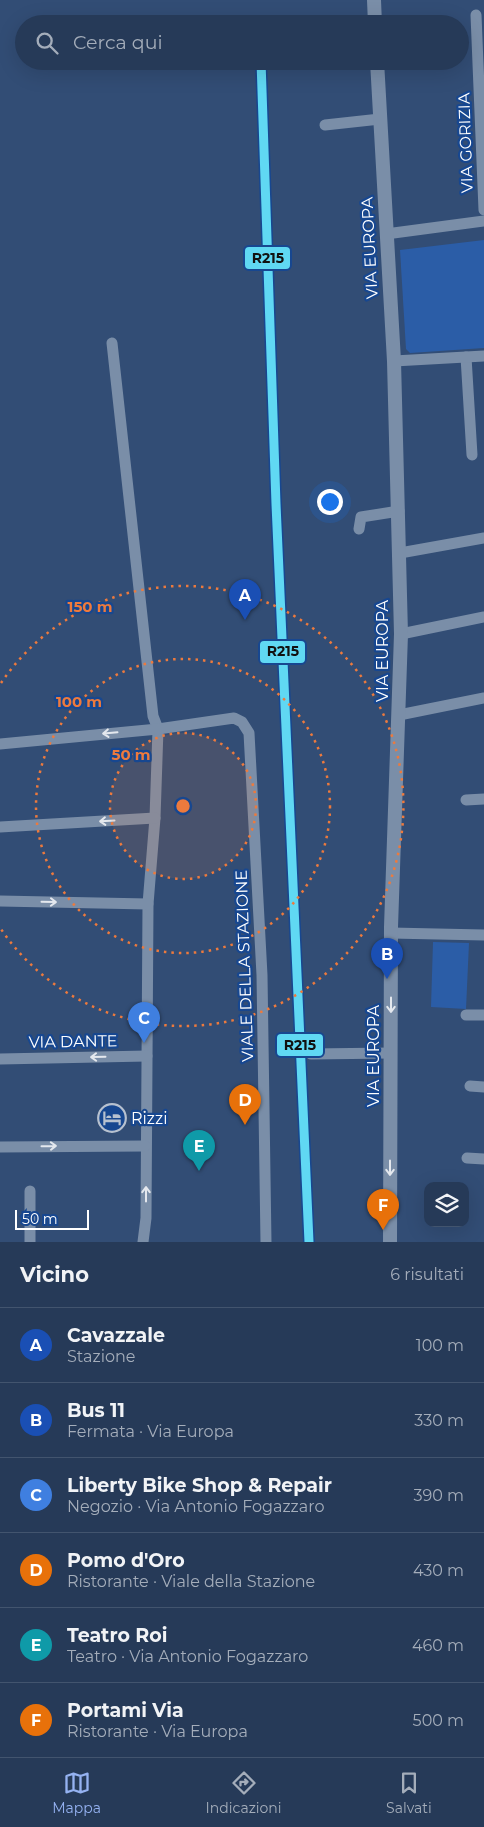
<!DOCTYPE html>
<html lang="it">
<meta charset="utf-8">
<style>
:root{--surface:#263a58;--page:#324561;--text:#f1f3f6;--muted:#a4adba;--line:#42546e;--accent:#95b2f1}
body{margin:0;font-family:Montserrat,sans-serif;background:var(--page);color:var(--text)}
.controls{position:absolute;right:15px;bottom:15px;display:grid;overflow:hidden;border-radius:10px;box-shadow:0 5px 20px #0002}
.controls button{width:45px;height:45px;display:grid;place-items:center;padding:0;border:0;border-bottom:1px solid var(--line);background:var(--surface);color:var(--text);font:25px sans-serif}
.scale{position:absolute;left:15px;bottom:12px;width:74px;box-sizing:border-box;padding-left:5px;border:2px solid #fff;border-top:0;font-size:14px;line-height:18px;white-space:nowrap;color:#fff;-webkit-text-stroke:4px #174790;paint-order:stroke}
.you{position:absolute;left:329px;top:501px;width:18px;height:18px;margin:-12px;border:4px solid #fff;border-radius:50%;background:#1a73e8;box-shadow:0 0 0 8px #1a73e833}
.badge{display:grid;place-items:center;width:32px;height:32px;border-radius:50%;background:var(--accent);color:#fff;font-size:16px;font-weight:700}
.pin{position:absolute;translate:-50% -41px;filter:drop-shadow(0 1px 2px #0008)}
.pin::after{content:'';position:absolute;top:26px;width:18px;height:15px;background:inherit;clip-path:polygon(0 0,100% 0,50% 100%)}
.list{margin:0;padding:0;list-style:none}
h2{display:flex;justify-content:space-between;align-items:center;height:65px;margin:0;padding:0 20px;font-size:21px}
h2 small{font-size:16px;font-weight:400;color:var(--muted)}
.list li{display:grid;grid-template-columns:32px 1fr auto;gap:15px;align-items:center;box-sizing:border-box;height:75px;padding:0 20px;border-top:1px solid var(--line)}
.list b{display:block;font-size:19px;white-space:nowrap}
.list p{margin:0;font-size:16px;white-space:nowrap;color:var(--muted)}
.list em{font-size:16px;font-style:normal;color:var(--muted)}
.icon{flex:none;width:28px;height:28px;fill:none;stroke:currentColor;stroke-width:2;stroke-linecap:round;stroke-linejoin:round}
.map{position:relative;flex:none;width:484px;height:1242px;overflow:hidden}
.search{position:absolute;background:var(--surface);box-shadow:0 5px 20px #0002;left:15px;right:15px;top:15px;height:55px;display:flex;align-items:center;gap:12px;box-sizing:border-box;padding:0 18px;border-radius:28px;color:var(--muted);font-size:19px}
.sheet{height:515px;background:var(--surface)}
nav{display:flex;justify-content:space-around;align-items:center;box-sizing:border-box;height:70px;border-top:1px solid var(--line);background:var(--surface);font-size:14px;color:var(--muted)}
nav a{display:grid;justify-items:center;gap:2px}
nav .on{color:var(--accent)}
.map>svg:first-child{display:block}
</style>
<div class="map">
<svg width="484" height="1242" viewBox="0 0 484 1242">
<rect width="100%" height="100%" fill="#324d75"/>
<g fill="#2b5da7">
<path d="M484,240V348L410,353L406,349L400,250Z"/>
<path d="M433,942L469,943L466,1009L431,1007Z"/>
</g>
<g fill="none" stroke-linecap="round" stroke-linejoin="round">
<g stroke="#7a8ea8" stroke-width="11">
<path d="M476,15L484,210"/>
<path d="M325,125L380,119"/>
<path d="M386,234L484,221"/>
<path d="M112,343L153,716L158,729L155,818L148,904L146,1218L143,1242"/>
<path d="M466,357L472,455"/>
<path d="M394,361L484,356"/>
<path d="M359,529L361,517L399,511"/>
<path d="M400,553L484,538"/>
<path d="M401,634L484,617"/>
<path d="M399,715L484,698"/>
<path d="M0,744L158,729L234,718L242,722L249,733L262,975L266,1242"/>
<path d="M466,800L484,799"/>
<path d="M0,827L155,818"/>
<path d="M0,901L148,904"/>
<path d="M391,933L484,935"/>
<path d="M466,1015H484"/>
<path d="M311,1054L391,1053"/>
<path d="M0,1059L147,1056"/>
<path d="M470,1086L484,1087"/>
<path d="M0,1147L145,1146"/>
<path d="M467,1158L484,1159"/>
<path d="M30,1191V1242"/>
</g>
<g stroke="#7a8ea8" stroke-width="14">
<path d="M374,0L375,24"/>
<path d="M377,61L394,361L401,634L391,927L390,1242"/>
</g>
<defs>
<path id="rail-1" d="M261,61L276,504L309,1242"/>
</defs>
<use href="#rail-1" stroke="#174790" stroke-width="12"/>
<use href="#rail-1" stroke="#60d8f3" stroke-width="9"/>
</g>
<defs><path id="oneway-shaft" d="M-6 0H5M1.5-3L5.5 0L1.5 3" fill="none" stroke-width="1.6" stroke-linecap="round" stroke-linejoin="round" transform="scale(1.25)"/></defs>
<g stroke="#e4e8ee">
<use href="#oneway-shaft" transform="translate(110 733) rotate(175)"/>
<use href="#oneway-shaft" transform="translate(107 821) rotate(177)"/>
<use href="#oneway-shaft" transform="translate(49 902) rotate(1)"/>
<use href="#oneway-shaft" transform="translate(391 1005) rotate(90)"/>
<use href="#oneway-shaft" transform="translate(98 1057) rotate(179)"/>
<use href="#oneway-shaft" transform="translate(49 1146) rotate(-1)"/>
<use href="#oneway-shaft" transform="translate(390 1168) rotate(90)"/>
<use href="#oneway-shaft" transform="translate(146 1194) rotate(-90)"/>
</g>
<circle cx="183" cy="806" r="73" fill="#ed7a3d" fill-opacity=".12"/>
<g fill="none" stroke="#ed7a3d" stroke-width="2.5" stroke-dasharray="2.5 5">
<circle cx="183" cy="806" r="73"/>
<circle cx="183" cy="806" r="147"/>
<path d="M1 683A220 220 0 1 1 1 929"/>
</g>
<defs>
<symbol id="hotel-ring" viewBox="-11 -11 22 22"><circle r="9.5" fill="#174790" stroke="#b7c1cf" stroke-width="1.5"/><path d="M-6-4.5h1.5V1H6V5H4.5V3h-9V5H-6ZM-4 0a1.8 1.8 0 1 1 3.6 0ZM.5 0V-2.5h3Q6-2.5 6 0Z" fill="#b7c1cf"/></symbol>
</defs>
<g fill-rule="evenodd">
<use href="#hotel-ring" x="96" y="1102" width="32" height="32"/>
</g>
<g text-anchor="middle" stroke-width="4.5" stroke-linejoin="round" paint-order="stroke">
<g font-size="16" fill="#fff" stroke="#174790">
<text transform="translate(465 143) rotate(-92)" y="6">VIA GORIZIA</text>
<text transform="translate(369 248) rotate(-93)" y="6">VIA EUROPA</text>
<text transform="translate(382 651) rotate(-90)" y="6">VIA EUROPA</text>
<text transform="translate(244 966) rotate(-92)" y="6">VIALE DELLA STAZIONE</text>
<text transform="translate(73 1041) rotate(-1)" y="6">VIA DANTE</text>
<text transform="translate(373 1056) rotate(-90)" y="6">VIA EUROPA</text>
</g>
<g font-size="16" fill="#fff" stroke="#174790" text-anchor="start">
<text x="131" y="1124">Rizzi</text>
</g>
</g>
<circle cx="183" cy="806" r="8" fill="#ed7a3d" stroke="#174790" stroke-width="2.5"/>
<g font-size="15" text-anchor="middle" font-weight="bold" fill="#ed7a3d" stroke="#174790" stroke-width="4.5" stroke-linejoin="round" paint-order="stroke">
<text x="90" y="612">150 m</text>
<text x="79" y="707">100 m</text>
<text x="131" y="760">50 m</text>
</g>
<g stroke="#174790" stroke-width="2">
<rect x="244" y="246" width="47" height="24" rx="5" fill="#60d8f3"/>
<rect x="259" y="640" width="47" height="24" rx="5" fill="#60d8f3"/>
<rect x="276" y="1033" width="48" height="24" rx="5" fill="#60d8f3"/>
</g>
<g font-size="14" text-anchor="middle" font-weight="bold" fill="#111">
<text x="268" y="263">R215</text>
<text x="283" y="656">R215</text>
<text x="300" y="1050">R215</text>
</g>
</svg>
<div class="controls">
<button><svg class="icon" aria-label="layers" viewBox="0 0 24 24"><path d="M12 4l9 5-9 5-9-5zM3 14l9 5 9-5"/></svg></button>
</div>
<div class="scale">50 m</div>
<div class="you"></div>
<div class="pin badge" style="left:245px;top:620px;background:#1a4fb4">A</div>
<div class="pin badge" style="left:387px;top:979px;background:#1a4fb4">B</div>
<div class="pin badge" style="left:144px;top:1043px;background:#3f7fe0">C</div>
<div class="pin badge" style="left:245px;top:1125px;background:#e8710a">D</div>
<div class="pin badge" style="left:199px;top:1171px;background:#0f9aa8">E</div>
<div class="pin badge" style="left:383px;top:1230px;background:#e8710a">F</div>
<div class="search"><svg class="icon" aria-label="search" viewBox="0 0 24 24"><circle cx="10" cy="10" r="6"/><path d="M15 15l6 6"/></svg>Cerca qui</div>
</div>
<section class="sheet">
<h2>Vicino<small>6 risultati</small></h2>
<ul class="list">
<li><span class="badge" style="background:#1a4fb4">A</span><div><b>Cavazzale</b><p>Stazione</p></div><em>100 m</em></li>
<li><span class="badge" style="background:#1a4fb4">B</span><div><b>Bus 11</b><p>Fermata · Via Europa</p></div><em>330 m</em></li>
<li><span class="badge" style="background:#3f7fe0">C</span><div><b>Liberty Bike Shop &amp; Repair</b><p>Negozio · Via Antonio Fogazzaro</p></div><em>390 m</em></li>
<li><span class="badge" style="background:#e8710a">D</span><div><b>Pomo d'Oro</b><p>Ristorante · Viale della Stazione</p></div><em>430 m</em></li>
<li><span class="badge" style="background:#0f9aa8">E</span><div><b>Teatro Roi</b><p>Teatro · Via Antonio Fogazzaro</p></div><em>460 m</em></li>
<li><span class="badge" style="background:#e8710a">F</span><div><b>Portami Via</b><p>Ristorante · Via Europa</p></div><em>500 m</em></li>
</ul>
</section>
<nav>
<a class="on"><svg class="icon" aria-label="map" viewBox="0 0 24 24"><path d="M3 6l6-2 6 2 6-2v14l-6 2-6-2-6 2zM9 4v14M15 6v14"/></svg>Mappa</a>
<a><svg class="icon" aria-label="directions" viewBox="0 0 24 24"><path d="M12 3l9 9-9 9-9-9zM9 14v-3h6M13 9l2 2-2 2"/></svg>Indicazioni</a>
<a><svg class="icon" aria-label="saved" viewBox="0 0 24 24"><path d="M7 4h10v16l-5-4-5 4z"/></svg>Salvati</a>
</nav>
